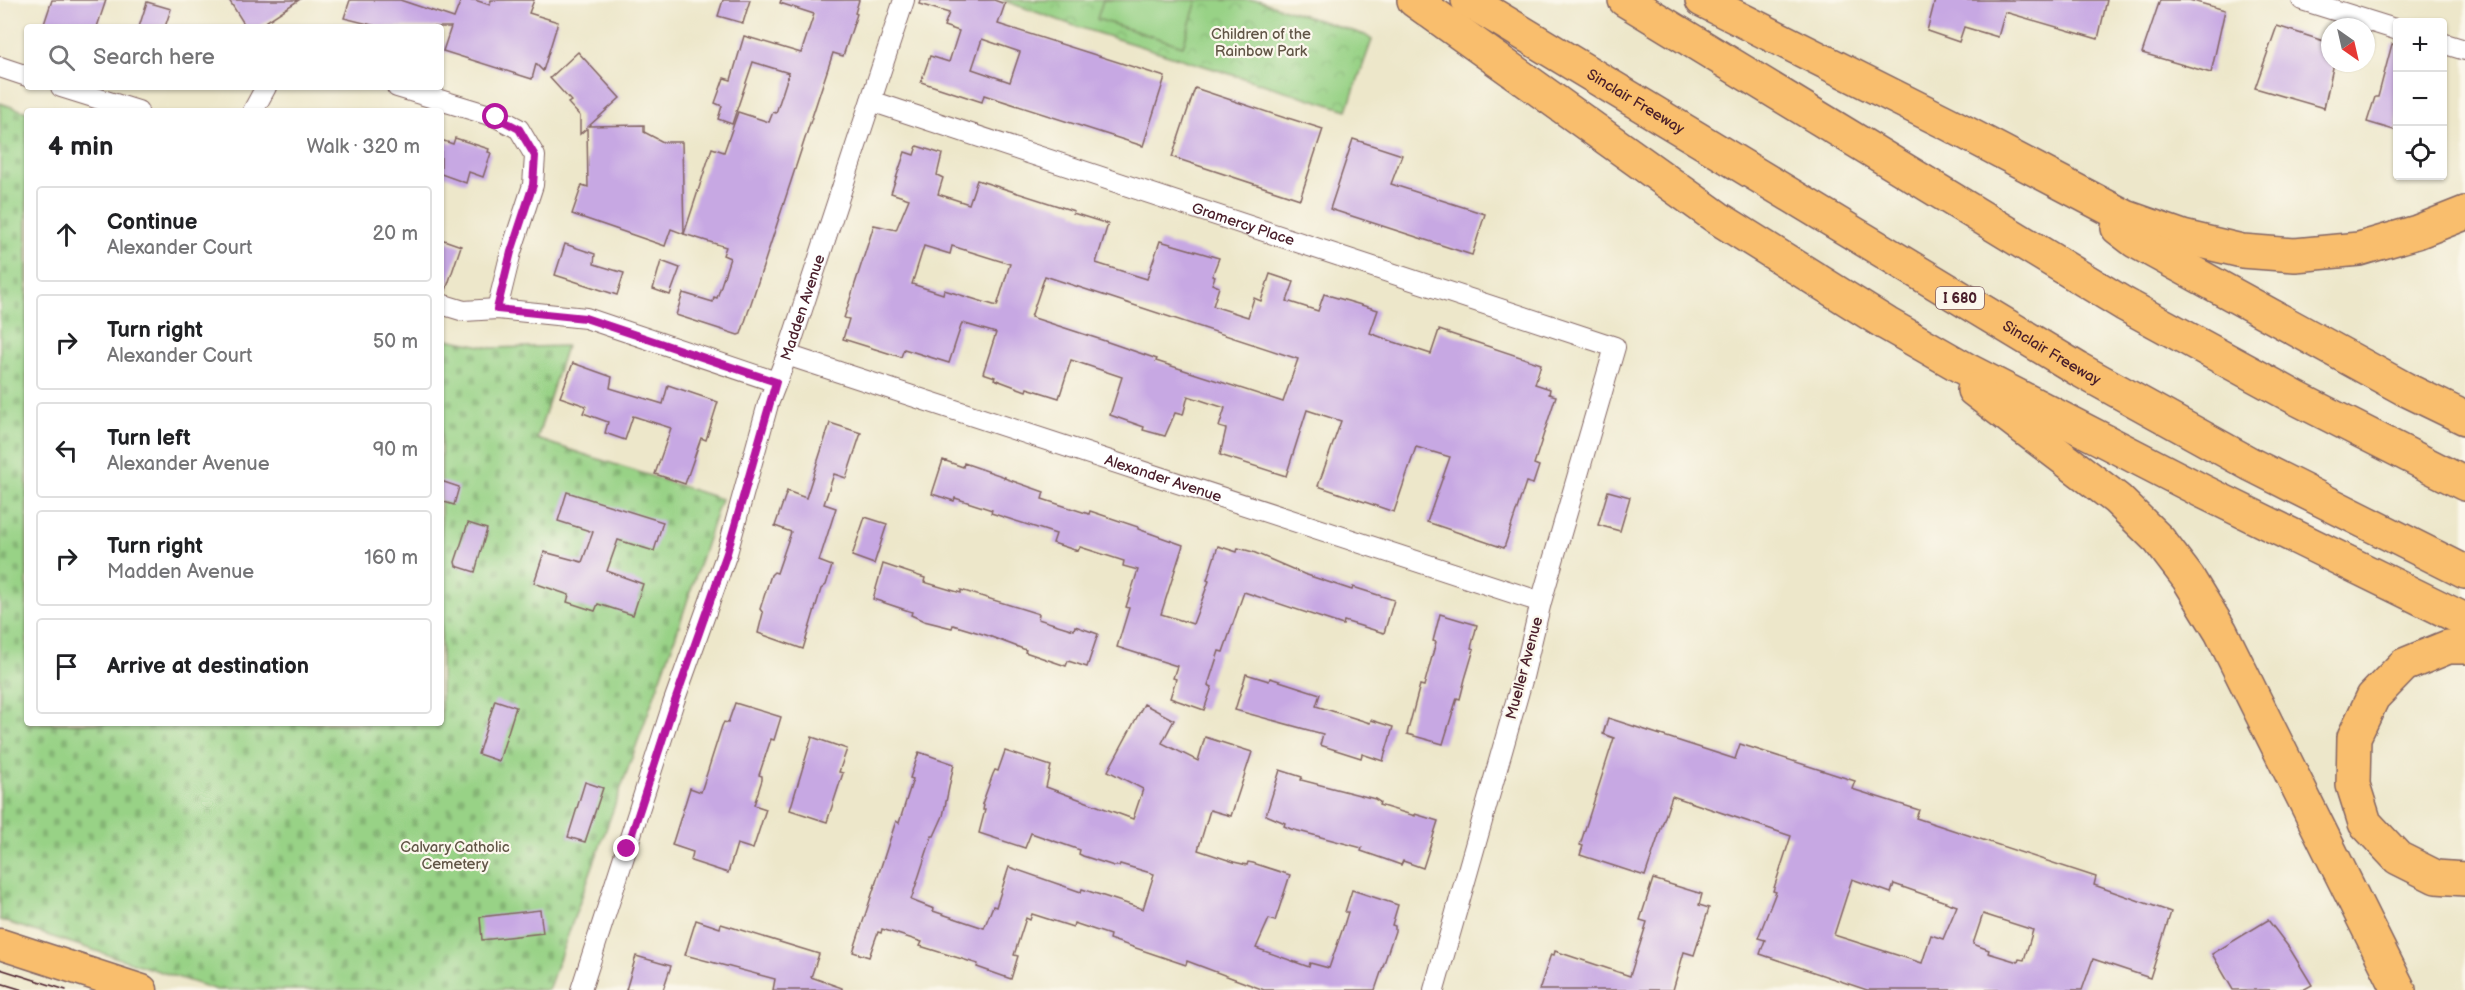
<!DOCTYPE html>
<meta charset="utf-8">
<style>
:root{--surface:#fff;--page:#f2f2f2;--text:#202124;--muted:#757577;--line:#e0e0e0}
body{margin:0;font-family:"Balsamiq Sans",sans-serif;background:var(--page);color:var(--text)}
.controls{position:absolute;right:18px;top:18px;display:grid;overflow:hidden;border-radius:6px;box-shadow:0 2px 4px #0004}
.controls button{width:54px;height:54px;display:grid;place-items:center;padding:0;border:0;border-bottom:2px solid var(--line);background:var(--surface);color:var(--text);font:30px sans-serif}
.compass{position:absolute;left:2321px;top:18px;width:54px;height:54px;border-radius:50%;background:var(--surface);box-shadow:0 2px 4px #0004;rotate:146deg}
.stop{position:absolute;width:18px;height:18px;margin:-14px;border:4px solid #b5179e;border-radius:50%;background:#fff}
.stop.end{background:#b5179e;border-color:#fff;box-shadow:0 2px 6px #0008}
.list{margin:0;padding:0;list-style:none}
h2{display:flex;justify-content:space-between;align-items:center;height:78px;margin:0;padding:0 24px;font-size:26px}
h2 small{font-size:20px;font-weight:400;color:var(--muted)}
.list li{display:grid;grid-template-columns:39px 1fr auto;gap:18px;align-items:center;box-sizing:border-box;height:96px;margin:0 12px 12px;padding:0 12px;border:2px solid var(--line);border-radius:6px}
.list b{display:block;font-size:22px;white-space:nowrap}
.list p{margin:0;font-size:20px;white-space:nowrap;color:var(--muted)}
.list em{font-size:20px;font-style:normal;color:var(--muted)}
.icon{flex:none;width:33px;height:33px;fill:none;stroke:currentColor;stroke-width:2;stroke-linecap:round;stroke-linejoin:round}
.map{position:relative;flex:none;width:2465px;height:990px;overflow:hidden}
.search{position:absolute;background:var(--surface);box-shadow:0 2px 4px #0004;left:24px;top:24px;width:420px;height:66px;display:flex;align-items:center;gap:15px;box-sizing:border-box;padding:0 21px;border-radius:6px;color:var(--muted);font-size:22px}
.panel{position:absolute;background:var(--surface);box-shadow:0 2px 4px #0004;left:24px;top:108px;width:420px;height:618px;border-radius:6px}
.map>svg:first-child{display:block}
</style>
<div class="map">
<svg width="2465" height="990" viewBox="0 0 2465 990">
<defs>
<pattern id="cemetery-stones" width="16" height="16" patternUnits="userSpaceOnUse" patternTransform="scale(1.5)"><rect width="16" height="16" fill="#98d286"/><path d="M2 7V4a2 2 0 0 1 4 0v3zM10 15v-3a2 2 0 0 1 4 0v3z" fill="#84b474"/></pattern>
<pattern id="park-crowns" width="20" height="18" patternUnits="userSpaceOnUse" patternTransform="scale(1.5)"><rect width="20" height="18" fill="#98d286"/><path d="M2 6a3 3 0 1 1 6 0M12 15a3 3 0 1 1 6 0" fill="none" stroke="#84b474"/></pattern>
</defs>
<rect width="100%" height="100%" fill="#fbf7ec"/>
<filter id="ink" filterUnits="userSpaceOnUse"><feTurbulence type="fractalNoise" baseFrequency=".0167" numOctaves="2"/><feDisplacementMap in="SourceGraphic" scale="12" xChannelSelector="R" yChannelSelector="G"/><feConvolveMatrix kernelMatrix="1 2 1 2 8 2 1 2 1" color-interpolation-filters="sRGB"/></filter>
<filter id="wash" filterUnits="userSpaceOnUse"><feTurbulence type="fractalNoise" baseFrequency=".008" numOctaves="4" result="noise"/><feDisplacementMap in="SourceGraphic" scale="24" xChannelSelector="R" yChannelSelector="G"/><feGaussianBlur stdDeviation="1.35" result="paint"/><feColorMatrix in="noise" values="0 0 0 0 0 0 0 0 0 0 0 0 0 0 0 0 0 1.4 0 .05"/><feComposite in="paint" operator="in"/></filter>
<g filter="url(#wash)">
<rect width="100%" height="100%" fill="#ede7ca"/>
<path fill="url(#cemetery-stones)" stroke="#717858" stroke-width="1.5" d="M0,103L27,112V723H441V338L492,348L566,346L537,439L721,499L674,641L548,990H217L0,920Z"/>
<path fill="url(#park-crowns)" stroke="#717858" stroke-width="1.5" d="M1002,0H1257L1365,35L1372,40L1347,110L1078,27Z"/>
<path fill="#98d286" stroke="#717858" stroke-width="1.5" d="M1103,0H1197L1183,46L1097,19Z"/>
<g id="blocks">
<g fill="#c7a8e3" fill-rule="evenodd">
<path d="M52,0H106L97,27H43Z"/>
<path d="M229,0H299L258,27H246Z"/>
<path d="M350,0H400L454,18L461,0H475L490,5L491,0H534L529,13L558,22L543,71L536,64L532,79L443,51L451,27H380L344,18Z"/>
<path d="M723,0H750L743,23L718,16Z"/>
<path d="M781,0H859L855,13L857,14L843,56L833,53L741,334L738,335L676,315L683,293L713,302L714,297L717,298L730,258L723,255L726,247L684,234L712,148L724,152L738,112L769,122L773,112L776,113L789,73L753,62L732,124L718,119L722,106L715,103L724,78L731,80L744,36L801,53L814,14L780,3Z"/>
<path d="M920,0H994L1005,4L998,24L1165,77L1143,146L984,95L982,102L921,82L930,56L949,62L959,31L944,26L949,13L919,4ZM982,39L1020,52L1010,82L972,69Z"/>
<path d="M1935,0H2107L2098,39L2005,12L1998,37L1964,27L1959,42L1927,31Z"/>
<path d="M2160,0H2189L2225,10L2211,73L2142,53Z"/>
<path d="M147,2L171,9L165,27H139Z"/>
<path d="M2277,26L2330,43V63H2334L2324,108L2255,88Z"/>
<path d="M2392,44L2397,45V131L2367,122L2375,97H2378Z"/>
<path d="M578,52L620,98L589,126L644,125V132L663,142H682L684,234L671,229L665,246L572,214L582,185L588,187L587,128L580,134V116L568,103L571,101L550,78Z"/>
<path d="M1195,88L1288,119V118L1323,129L1300,199L1172,157Z"/>
<path d="M455,138L489,149L488,152L491,153L483,177L469,172L466,183L441,174V140L453,144Z"/>
<path d="M1353,139L1402,155L1391,184L1485,214L1472,255L1330,209Z"/>
<path d="M917,146L942,154L937,175L943,178L938,194L969,204L977,180L1074,211L1073,213L1108,224L1096,263L1147,279L1160,241L1219,258L1212,276L1215,277L1212,284L1219,287L1213,306L1248,317L1254,298L1261,301L1270,274L1294,282L1287,301L1318,311L1324,294L1378,310L1370,333L1394,342L1431,354L1439,330L1541,364L1535,384L1550,389L1549,394L1556,396L1534,464L1539,466L1533,484L1526,482L1504,548L1427,522L1450,457L1416,447L1394,512L1318,486L1341,421L1307,410L1286,476L1220,455L1226,429L1219,427L1225,408L1188,396L1183,415L1175,413L1165,436L1143,430L1144,427L1110,415L1122,377L1071,360L1059,398L1027,388L1026,391L994,379L995,377L983,373L996,333L962,323L949,363L904,349L901,357L843,339L849,319L844,318L874,225L896,230L909,199L891,193L905,152L914,155ZM924,246L950,254L952,246L1010,264L997,306L944,290L943,294L912,284ZM1045,276L1298,359L1283,402L1156,361L1157,359L1102,340L1031,317Z"/>
<path d="M441,239L461,246L445,293L441,292Z"/>
<path d="M565,244L595,254L594,264L624,273L617,295L555,275Z"/>
<path d="M661,261L680,268L670,295L653,289Z"/>
<path d="M573,363L612,377L610,388L663,404L668,385L718,402L706,440L701,438L685,484L655,474L671,428L633,416L625,440L605,433L608,422L583,413L586,406L560,397Z"/>
<path d="M830,423L861,433L846,478L834,474L824,504L836,508L819,561L832,566L826,585L821,589L803,649L758,633L763,613L760,609L771,575L774,572L777,573L791,532L775,526L787,491L806,498Z"/>
<path d="M943,460L963,467L964,463L1005,477L1004,478L1044,492L1042,499L1089,514L1090,511L1138,527V529L1183,545L1161,614L1193,624L1209,581L1207,580L1218,546L1237,552L1238,548L1253,552L1304,574L1352,590L1353,587L1394,600L1384,633L1344,621L1343,625L1244,592L1223,652L1219,651L1208,685L1212,687L1204,710L1170,698L1176,679L1173,678L1177,666L1117,647L1129,608L1126,607L1138,570L1123,566L1124,561L1080,547L1078,551L1053,543L1056,534L991,513L992,510L955,498L954,501L932,494Z"/>
<path d="M441,481L459,487L454,505L441,501Z"/>
<path d="M1608,491L1630,497L1620,531L1598,525Z"/>
<path d="M567,492L663,522L654,551L618,540L607,571L643,584L633,615L598,604L595,611L567,602L569,595L534,583L544,552L582,562L593,532L558,521Z"/>
<path d="M865,517L887,524L874,564L852,556Z"/>
<path d="M468,523L487,529L475,572L456,566L455,562Z"/>
<path d="M883,564L925,578L924,582L961,593V590L1039,614L1038,619L1074,630L1075,626L1098,634L1087,667L1068,661L1066,666L1025,652L1026,650L986,635L953,625L952,628L924,621L911,615L912,612L873,599Z"/>
<path d="M1440,614L1477,625L1471,648L1474,649L1465,679L1460,699L1457,698L1443,744L1407,734L1420,685L1424,686L1436,642L1433,641Z"/>
<path d="M1246,674L1269,681L1270,678L1320,694L1316,706L1370,723L1371,720L1393,727L1383,761L1362,754L1361,758L1320,745L1323,734L1235,710Z"/>
<path d="M495,700L516,707L499,761L478,754Z"/>
<path d="M735,703L781,717L774,740L771,739L759,775L762,776V780L754,805L766,809L753,849L737,844L728,873L691,861L693,852L672,845L690,788L701,792L722,726L724,722L728,723Z"/>
<path d="M1144,704L1174,720L1162,743L1198,761L1205,737L1252,752L1231,816L1210,810L1198,850L1234,862L1247,865L1248,862L1253,863L1290,875L1275,921L1269,919L1256,948L1309,967L1310,963L1329,968L1344,925L1348,912H1345L1352,890L1398,905L1392,925L1395,926V931L1375,990H1264L1187,961L1186,965L1109,939L1110,935L1074,923L1073,927L1032,914L1030,920L1026,918L1014,955L1018,956L1011,979L977,967L978,964L920,946L922,942L882,929L881,933L878,932L869,957L853,952L896,821L899,823L913,779L910,778L919,752L954,764L943,816L934,836H932L911,900L934,909L933,911L984,928L993,906L996,907L1009,867L1081,892L1082,889L1143,909L1154,874L1120,864L1119,866H1114L1083,856L1079,854L1080,850L1031,833L1025,848L979,833L985,810H983L984,805L982,804L993,774L995,770L998,771L1005,751L1051,766L1046,787L1133,819L1143,789L1108,771Z"/>
<path d="M1608,718L1735,759L1740,744L1855,781L1852,789L1919,810L1916,818L2096,877L2094,885L2171,912L2150,978L2093,959L2082,990H1867L1760,954L1765,940L1758,938L1776,892L1773,891L1791,836L1672,796L1645,876L1580,855L1583,846L1580,845L1614,738L1603,734ZM1852,879L1891,893L1894,884L1957,906L1943,939L1931,935L1922,963L1834,935ZM1983,914L2033,930L2024,960L2019,959L2018,962L1988,953L1989,950L1973,944Z"/>
<path d="M812,737L847,749L839,772L843,773L827,822L790,810Z"/>
<path d="M1280,770L1302,777L1301,780L1375,799L1380,802L1379,805L1415,816V814L1438,821L1423,868L1403,861L1401,865L1387,860L1361,851L1362,848L1291,829L1284,826L1285,823L1266,815Z"/>
<path d="M585,782L603,788L585,842L568,837Z"/>
<path d="M1653,879L1702,894L1699,905L1709,908L1694,955L1684,952L1673,990H1539L1551,954L1554,955L1555,951L1630,976L1647,922L1640,920Z"/>
<path d="M540,910L543,933L482,940L480,917Z"/>
<path d="M696,920L720,928L721,924L819,954L811,977L842,988V990H773L775,979L685,955Z"/>
<path d="M2268,920L2290,949L2312,985L2303,990H2233L2212,954Z"/>
<path d="M636,956L671,966L663,990H626Z"/>
</g>
</g>
</g>
<g filter="url(#ink)">
<use href="#blocks" fill-opacity="0" stroke="#836563" stroke-width="1.5"/>
<g fill="none" stroke-linecap="round" stroke-linejoin="round">
<defs>
<g id="minor">
<path d="M2302,0L2398,30"/>
<path d="M2442,43L2465,50"/>
<path d="M0,67L27,76"/>
<path d="M61,87L138,111"/>
<path d="M397,87L496,117L519,129L535,156L533,185L511,252L497,309"/>
<path id="s1" d="M871,101L1615,347L1541,602L1523,677L1434,990"/>
<path d="M253,111L266,87"/>
<path d="M441,304L464,311L497,309L586,318L776,382"/>
<path id="s2" d="M787,355L1541,602"/>
<path id="s3" d="M581,990L673,704L727,553L768,404L787,355L904,0"/>
</g>
<path id="primary" d="M0,944L142,990"/>
<g id="motorway">
<path d="M1414,0L1718,218L1887,324L1969,371L2202,491L2465,620"/>
<path id="s4" d="M1468,0L2078,369L2252,465L2465,572"/>
<path d="M1625,0L2124,304L2298,399L2465,484"/>
<path d="M1702,0L1949,124L2126,217L2183,237L2242,251L2295,255L2359,249L2417,232L2465,213"/>
<path d="M2118,228L2135,241L2405,389L2465,418"/>
<path d="M1974,390L2117,499L2159,540L2188,578L2221,632L2399,990"/>
<path d="M2465,647H2448L2404,665L2373,697L2354,737L2353,785L2365,823L2398,858L2436,877L2465,879"/>
</g>
</defs>
<use href="#minor" stroke="#836563" stroke-width="22"/>
<use href="#primary" stroke="#836563" stroke-width="33"/>
<use href="#motorway" stroke="#836563" stroke-width="36"/>
<use href="#minor" stroke="#fff" stroke-width="20"/>
<use href="#primary" stroke="#f9be6d" stroke-width="30"/>
<use href="#motorway" stroke="#f9be6d" stroke-width="33"/>
<g stroke="#4a1f2b" stroke-width="1.5">
<path d="M0,969L66,990"/>
<path d="M0,983L23,990"/>
</g>
</g>
</g>
<g fill="none" stroke-linecap="round" stroke-linejoin="round" filter="url(#ink)">
<path stroke="#b5179e" stroke-width="8" d="M496,117L519,129L535,156L533,185L511,252L497,309L585,318L776,382L727,553L674,704L627,849"/>
</g>
<g text-anchor="middle" stroke-width="4.5" stroke-linejoin="round" paint-order="stroke">
<rect fill="#fbf7ec" stroke="#7f6065" stroke-width="1.5" x="1936" y="287" width="48" height="22" rx="4.5"/>
<g font-size="14" font-weight="bold" fill="#4a1f2b">
<text x="1960" y="303">I 680</text>
</g>
<g font-size="15" fill="#615546" stroke="#fbf7ec">
<text x="1261" y="39">Children of the<tspan x="1261" dy="17">Rainbow Park</tspan></text>
<text x="455" y="852">Calvary Catholic<tspan x="455" dy="17">Cemetery</tspan></text>
</g>
<g font-size="15" fill="#4a1f2b" stroke="#fbf7ec">
<text dy="5" stroke="none"><textPath href="#s4" startOffset="196">Sinclair Freeway</textPath></text>
<text dy="5" stroke="none"><textPath href="#s1" startOffset="392">Gramercy Place</textPath></text>
<text dy="5" stroke="none"><textPath href="#s3" startOffset="718">Madden Avenue</textPath></text>
<text dy="5" stroke="none"><textPath href="#s4" startOffset="682">Sinclair Freeway</textPath></text>
<text dy="5" stroke="none"><textPath href="#s2" startOffset="396">Alexander Avenue</textPath></text>
<text transform="translate(1524 668) rotate(-75)" y="5">Mueller Avenue</text>
</g>
</g>
</svg>
<div class="controls">
<button>+</button>
<button>−</button>
<button><svg class="icon" aria-label="locate" viewBox="0 0 24 24"><circle cx="12" cy="12" r="6"/><path d="M12 2v4M12 18v4M2 12h4M18 12h4"/></svg></button>
</div>
<svg class="compass" viewBox="-18 -18 36 36"><path d="M0-13l5 13h-10z" fill="#e53935"/><path d="M0 13l5-13h-10z" fill="#757577"/></svg>
<div class="stop" style="left:496px;top:117px"></div>
<div class="stop end" style="left:627px;top:849px"></div>
<div class="search"><svg class="icon" aria-label="search" viewBox="0 0 24 24"><circle cx="10" cy="10" r="6"/><path d="M15 15l6 6"/></svg>Search here</div>
<section class="panel">
<h2>4 min<small>Walk · 320 m</small></h2>
<ul class="list">
<li><svg class="icon" aria-label="ahead" viewBox="0 0 24 24"><path d="M12 20V5M6 11l6-6 6 6"/></svg><div><b>Continue</b><p>Alexander Court</p></div><em>20 m</em></li>
<li><svg class="icon" aria-label="right" viewBox="0 0 24 24"><path d="M7 20v-9h11M14 6l5 5-5 5"/></svg><div><b>Turn right</b><p>Alexander Court</p></div><em>50 m</em></li>
<li><svg class="icon" aria-label="left" viewBox="0 0 24 24"><path d="M17 20v-9H6M10 6l-5 5 5 5"/></svg><div><b>Turn left</b><p>Alexander Avenue</p></div><em>90 m</em></li>
<li><svg class="icon" aria-label="right" viewBox="0 0 24 24"><path d="M7 20v-9h11M14 6l5 5-5 5"/></svg><div><b>Turn right</b><p>Madden Avenue</p></div><em>160 m</em></li>
<li><svg class="icon" aria-label="arrive" viewBox="0 0 24 24"><path d="M6 21V4h12l-3 4 3 4H6"/></svg><div><b>Arrive at destination</b></div></li>
</ul>
</section>
</div>
